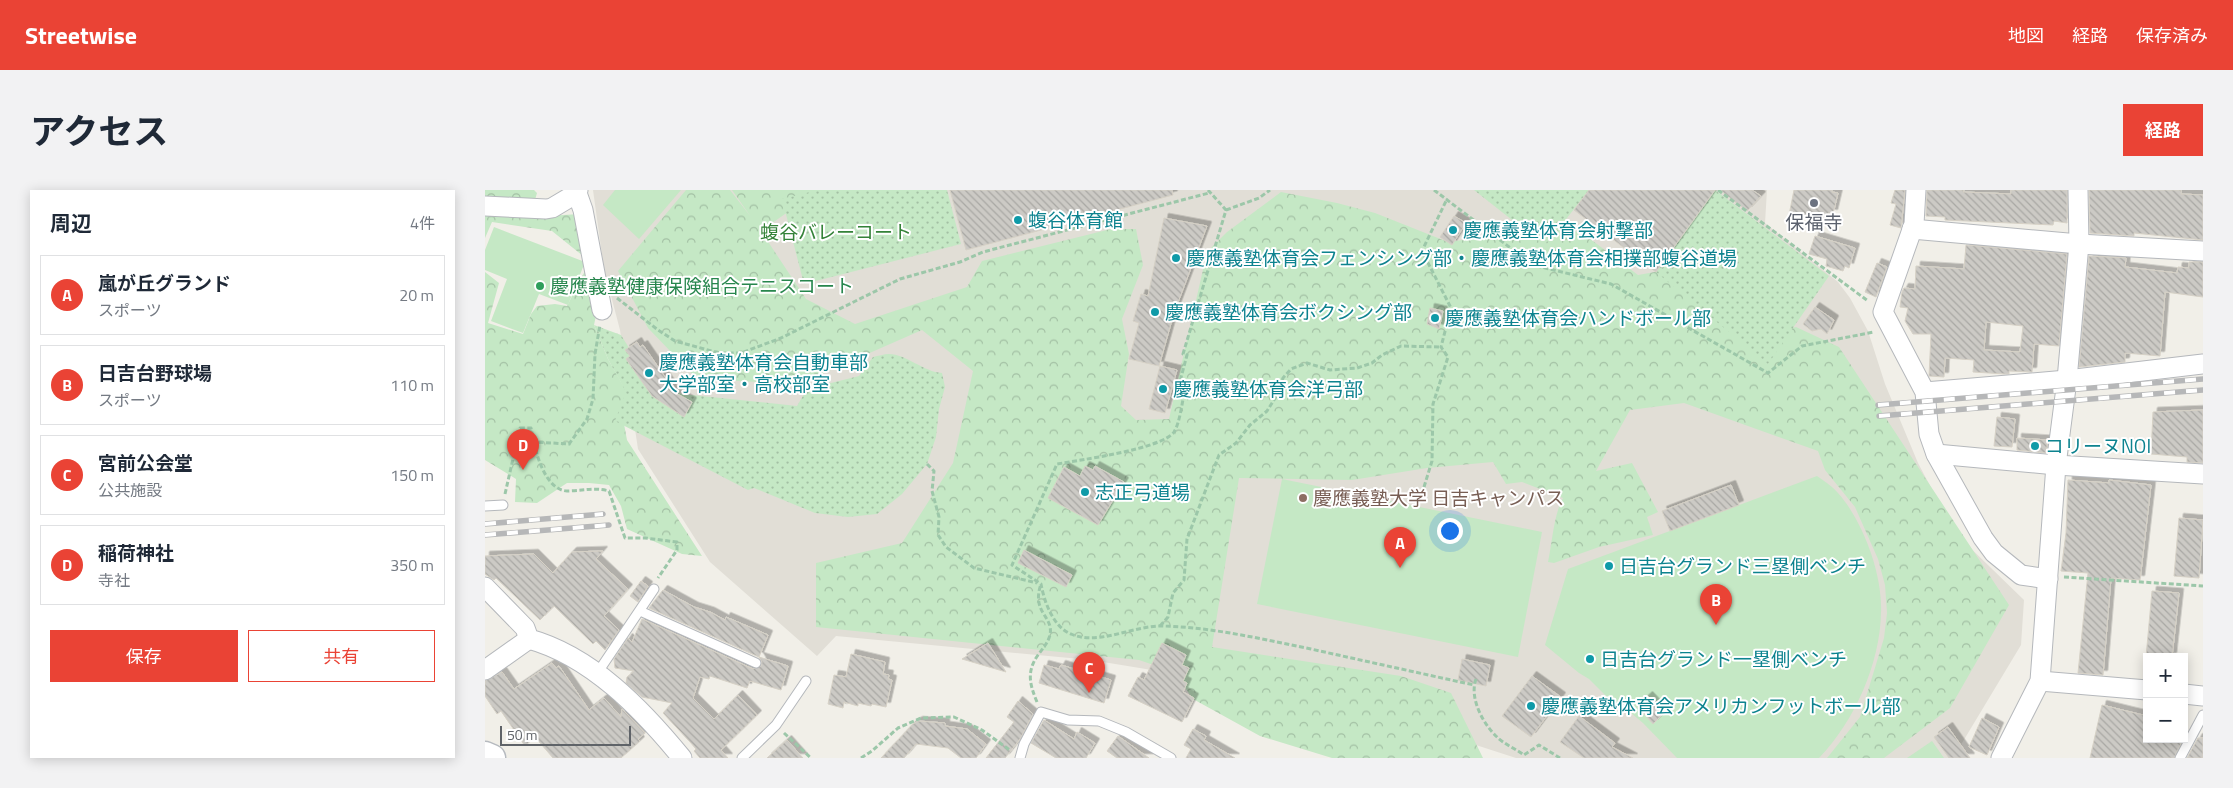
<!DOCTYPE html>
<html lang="ja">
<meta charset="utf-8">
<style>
:root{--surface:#fff;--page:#f2f2f3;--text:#1f2937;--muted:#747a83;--line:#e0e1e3;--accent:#ea4335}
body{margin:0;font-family:"Titillium Web","Noto Sans JP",sans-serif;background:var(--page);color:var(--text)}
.controls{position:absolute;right:15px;bottom:15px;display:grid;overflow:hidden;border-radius:0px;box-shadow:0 2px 12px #0003}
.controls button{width:45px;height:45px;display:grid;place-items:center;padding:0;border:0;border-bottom:1px solid var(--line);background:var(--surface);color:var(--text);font:25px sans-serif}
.scale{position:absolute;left:15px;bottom:12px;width:131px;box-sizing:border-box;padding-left:5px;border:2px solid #5f6368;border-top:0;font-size:14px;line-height:18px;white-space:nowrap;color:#5f6368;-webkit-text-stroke:4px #fff;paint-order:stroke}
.you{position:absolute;left:964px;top:340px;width:18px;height:18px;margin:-12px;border:4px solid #fff;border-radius:50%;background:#1a73e8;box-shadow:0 0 0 8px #1a73e833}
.badge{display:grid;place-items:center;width:32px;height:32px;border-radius:50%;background:var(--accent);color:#fff;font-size:16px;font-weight:700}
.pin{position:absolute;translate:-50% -41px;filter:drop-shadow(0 1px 2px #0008)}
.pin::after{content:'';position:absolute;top:26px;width:18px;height:15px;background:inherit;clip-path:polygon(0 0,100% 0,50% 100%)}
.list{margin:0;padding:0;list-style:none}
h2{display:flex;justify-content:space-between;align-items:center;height:65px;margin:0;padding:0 20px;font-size:21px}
h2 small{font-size:16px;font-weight:400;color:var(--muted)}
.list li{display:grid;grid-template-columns:32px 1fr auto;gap:15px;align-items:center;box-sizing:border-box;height:80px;margin:0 10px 10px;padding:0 10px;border:1px solid var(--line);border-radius:0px}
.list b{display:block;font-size:19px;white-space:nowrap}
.list p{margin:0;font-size:16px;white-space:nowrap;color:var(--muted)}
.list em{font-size:16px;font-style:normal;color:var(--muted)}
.actions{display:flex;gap:10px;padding:15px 20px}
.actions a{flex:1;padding:11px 0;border:1px solid var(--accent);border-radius:0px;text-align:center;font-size:18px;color:var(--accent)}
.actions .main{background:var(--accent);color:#fff}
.map{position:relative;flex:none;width:1718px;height:568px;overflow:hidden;border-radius:0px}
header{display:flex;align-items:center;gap:30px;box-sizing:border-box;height:70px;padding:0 25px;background:var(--accent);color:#fff}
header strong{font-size:24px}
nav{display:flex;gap:28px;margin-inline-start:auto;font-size:18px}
.intro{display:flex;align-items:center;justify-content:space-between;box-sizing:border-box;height:120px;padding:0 30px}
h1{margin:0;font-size:35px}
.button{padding:12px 22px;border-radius:0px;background:var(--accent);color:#fff;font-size:18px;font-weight:700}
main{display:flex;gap:30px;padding:0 30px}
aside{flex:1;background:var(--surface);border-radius:0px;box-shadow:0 2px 12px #0003}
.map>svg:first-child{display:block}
</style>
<header>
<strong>Streetwise</strong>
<nav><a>地図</a><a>経路</a><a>保存済み</a></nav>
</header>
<div class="intro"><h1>アクセス</h1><a class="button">経路</a></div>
<main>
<aside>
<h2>周辺<small>4件</small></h2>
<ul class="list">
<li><span class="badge">A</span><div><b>嵐が丘グランド</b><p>スポーツ</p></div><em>20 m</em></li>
<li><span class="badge">B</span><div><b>日吉台野球場</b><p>スポーツ</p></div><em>110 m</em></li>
<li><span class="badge">C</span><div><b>宮前公会堂</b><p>公共施設</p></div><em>150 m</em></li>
<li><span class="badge">D</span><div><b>稲荷神社</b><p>寺社</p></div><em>350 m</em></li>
</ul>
<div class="actions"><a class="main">保存</a><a>共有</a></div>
</aside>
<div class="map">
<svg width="1718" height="568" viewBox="0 0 1718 568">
<defs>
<pattern id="forest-crowns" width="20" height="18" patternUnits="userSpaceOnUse" patternTransform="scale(1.25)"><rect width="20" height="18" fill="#c5e8c5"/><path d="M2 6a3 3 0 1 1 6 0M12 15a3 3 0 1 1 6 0" fill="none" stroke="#a3c0a4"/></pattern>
<pattern id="park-dots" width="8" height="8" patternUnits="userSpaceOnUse" patternTransform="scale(1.25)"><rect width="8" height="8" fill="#c5e8c5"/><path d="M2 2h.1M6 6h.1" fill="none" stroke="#a3c0a4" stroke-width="1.8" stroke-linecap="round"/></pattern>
<pattern id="building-back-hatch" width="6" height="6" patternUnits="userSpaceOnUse" patternTransform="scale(1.25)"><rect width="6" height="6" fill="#cccac5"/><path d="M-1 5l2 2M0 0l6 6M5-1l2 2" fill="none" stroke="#a9a8a4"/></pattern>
<filter id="shadow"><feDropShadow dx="4.5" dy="-4.5" stdDeviation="0" flood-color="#0004"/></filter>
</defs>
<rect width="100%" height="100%" fill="#f1efe8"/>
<path fill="#e1ded6" d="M108,0H1282L1280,33L1353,92L1365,108L1383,141L1400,194L1433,273L1470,343L1539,410L1536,455L1468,568H1031L855,511L606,470L351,446L332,466L225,372L153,259L135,140L119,79Z"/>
<g fill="#c5e8c5">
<path d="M130,0H196L154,49L118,15Z"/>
<path d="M9,37L100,72L83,115L54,104L38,143L6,131L22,89L0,80V60Z"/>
<path d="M1332,286C1339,291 1347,296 1353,303C1378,331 1398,385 1396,423C1395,474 1369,532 1334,568H1192L1158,533L1140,518L1127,512L1104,489L1094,483L1060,455L1083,379Z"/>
<path d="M797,289L1057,342L1033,467L772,414Z"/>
<path d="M1447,551L1459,568H1422Z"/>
</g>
<g fill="url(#forest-crowns)">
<path d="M0,0H49L52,3L45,27L95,24L103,70L67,41L7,32L0,48Z"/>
<path d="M201,0H245L266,27L247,0H334L276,41L321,109L370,134L482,97L497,71L626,39H651L658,75L637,129L644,164L636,216L651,230L684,229L722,62L742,42L796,2L852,13L890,23L963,52L1058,39L1096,42L1153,85L1186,79L1267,148L1311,137L1354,157L1524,415L1465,518L1399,568H1342L1375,527L1399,448L1402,423L1400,395L1393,369L1370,317L1340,280L1333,261L1199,213L1145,220L1111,281L1147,273L1173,322L1162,327L1168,345L1114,357L1069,373L1063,372C1067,354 1069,323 1078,308L1037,292L1021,294L1008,272L942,278L867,290L754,288L727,457L916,486L966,503L998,568H847L775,546L708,509L689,482L654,470L331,437V373L417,353L468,273L488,181L437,140L314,194L212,189L163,138L133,81Z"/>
<path d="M102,77L112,121L109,135L123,169L149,215L139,234L142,250L217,366L197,364L142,339L136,316L124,295L104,293H82L52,313L30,312L31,289L0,270V82L14,93L3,133L38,144L46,124L52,116L70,114L82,116Z"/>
</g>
<g fill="url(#park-dots)">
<path d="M333,0H462L476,54L319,94L297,9Z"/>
<path d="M989,0H1104L1060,56Z"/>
<path d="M1230,0L1344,86L1283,174L1171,82Z"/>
<path d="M109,135L136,145L162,187L197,204L312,216L322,199L374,186L388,167C393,166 399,164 404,164C421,164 439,182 457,183L460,197L454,219L451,247L442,274L417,304L392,324L363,327L330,323L269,298L263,300L130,231L141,202L123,169Z"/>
</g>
<g fill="url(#building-back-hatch)" stroke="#d6d1c6" fill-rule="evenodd" filter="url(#shadow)">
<path d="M465,0H687L688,5L481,60Z"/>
<path d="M1104,0H1230L1171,82L1089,20Z"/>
<path d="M1235,0H1267L1276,6L1262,21Z"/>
<path d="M1309,0H1347V2L1353,3L1348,24L1343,23L1341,33L1304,25Z"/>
<path d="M1410,0H1420L1416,38L1405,35L1411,14L1406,13Z"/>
<path d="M1442,0H1479L1478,2L1526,4V0H1582V33L1569,31L1568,35L1460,30V27L1441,26Z"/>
<path d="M1604,0H1696V4L1718,5V50L1649,43V46L1605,43Z"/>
<path d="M969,26L981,33L967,55L955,47Z"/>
<path d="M679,28L722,36L689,123L674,176L644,169L654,133L648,131L656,104L663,106Z"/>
<path d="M1330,46L1370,58L1364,78L1360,76L1358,81L1341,76L1342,69L1324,64Z"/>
<path d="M1481,55L1582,64L1574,156L1549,154L1547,182L1524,181V184H1520L1488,182L1489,170L1460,168L1459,187L1444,186L1446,144H1428L1420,131L1423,118L1415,117L1417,102L1419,98L1430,99L1431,76L1479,79ZM1501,132L1538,136L1535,162L1499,160Z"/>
<path d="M1604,66L1641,68L1640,77L1692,83L1693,77L1704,78V72H1718V107L1680,102L1675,166L1640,163V172L1594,177Z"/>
<path d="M1392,73L1402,77L1391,107L1380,102Z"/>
<path d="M1330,117L1349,130L1342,144L1336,139L1327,141L1318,134Z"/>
<path d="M945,118L958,121L954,139L942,134Z"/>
<path d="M152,152L155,157L158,155L187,197V201L207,212L199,227L167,206L141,169L145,166L140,160Z"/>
<path d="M675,176L692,180L680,223L664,219Z"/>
<path d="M1718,220V273L1702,272V267L1666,264L1668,222Z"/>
<path d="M1512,227L1530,229L1527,257L1509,256Z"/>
<path d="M1532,248L1563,250L1561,263L1532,260Z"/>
<path d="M600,276L608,280L610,276L639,292L613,335L563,308L579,277L595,286Z"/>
<path d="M1583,290L1624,293V290L1666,295L1655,390L1626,388L1618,485L1593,483L1603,383L1576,381L1581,343Z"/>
<path d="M1246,295L1254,315L1185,341L1177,321Z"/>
<path d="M1694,328L1718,330L1714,388L1689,386Z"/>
<path d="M539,360L587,385L581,397L533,373Z"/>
<path d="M118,361L111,369L143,399L119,426L134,440L120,460L111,451L108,454L69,416L55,430L11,388L9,390L0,384V366L49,364L68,383L87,362Z"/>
<path d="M156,391L163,396L153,412L145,406Z"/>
<path d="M178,400L209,417L225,422L240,430L241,427L283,445L274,467L303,476L296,500L265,491L262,498L225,486L224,489L215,487L208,508L229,529L253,505L272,525L236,560L243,568H215L209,561L211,559L205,552L178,523L187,513L157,507L141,493L142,487L149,481L130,478L129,469L143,448L147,452L157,429L268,479L276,476L277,472L274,467L164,418Z"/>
<path d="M1667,401L1694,403L1687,467H1661Z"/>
<path d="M503,453L521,482L477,469Z"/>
<path d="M677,453L701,465L697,475L704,478L698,491L702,493L698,502L709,508L697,532L643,506L653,487L659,490Z"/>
<path d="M366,464L400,472L398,484L404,485L403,489L407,490L401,517L387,514L386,516L373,513V516L359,512L358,518L343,514L349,485L361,487Z"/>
<path d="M977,469L1005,475L1001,496L973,490Z"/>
<path d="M67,473L71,478L74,476L104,520L119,508L136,527L137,519L160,543L153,549L155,551L136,568H68L50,547L40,556L16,521L12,524L0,506V491L17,482L29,499Z"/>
<path d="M559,475L574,479L576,475L626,490L619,513L554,493Z"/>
<path d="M1047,486L1076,507L1046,547L1017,526Z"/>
<path d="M1163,506L1179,523L1168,534L1152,516Z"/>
<path d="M533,511L548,524L535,549L520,568H501L529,532L522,527Z"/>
<path d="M1617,515L1662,526V549H1698L1689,568H1605Z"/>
<path d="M1094,526L1130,553L1127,557L1148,568H1099L1075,552Z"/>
<path d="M1497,528L1514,537L1502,565L1484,557Z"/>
<path d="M559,530L589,549L592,542L610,553L601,568H571L546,553Z"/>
<path d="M433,531L460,533V536L482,539L501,554L491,568H476L463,558L431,554L419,568H396L428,534Z"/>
<path d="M1463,537L1485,568H1464L1449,547Z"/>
<path d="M708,539L721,546L719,550L750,568H701L706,559L699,555Z"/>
<path d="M633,546L664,568H632L622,561Z"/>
<path d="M1713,548H1718V568H1702Z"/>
<path d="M302,550L318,568H282Z"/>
</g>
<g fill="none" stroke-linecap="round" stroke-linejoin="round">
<defs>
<g id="lane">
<path d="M0,316L18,315"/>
<path d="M155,421L271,473"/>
<path d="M113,482L169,399"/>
<path d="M257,568L291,535L321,491"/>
<path d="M535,568L539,554L556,522L583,530L614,531L641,542L686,568"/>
<path d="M1695,568L1718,525"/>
</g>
<g id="street">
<path d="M1431,0L1429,34L1398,122L1440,202L1444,244L1451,264L1498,348L1509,363L1536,385L1563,389"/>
<path d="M92,3L98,20L117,120"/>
<path d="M0,16L61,19L67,18L92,3L93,0"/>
<path d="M1427,39L1594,54L1718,61"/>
<path d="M1440,202L1582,190L1718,174"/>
<path d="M1451,264L1571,275L1718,284"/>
<path d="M0,397L40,438L44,449C106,466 157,519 197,568"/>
<path d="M0,480L44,449"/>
<path d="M1555,491L1662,500"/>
<path d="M1699,504L1718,506"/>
<path d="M1516,568L1555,491L1571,275L1582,190L1594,54L1593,0"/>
</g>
<path id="secondary" d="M0,565L7,568"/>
</defs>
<use href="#lane" stroke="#b5b8bc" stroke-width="11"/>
<use href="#street" stroke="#b5b8bc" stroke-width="21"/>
<use href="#secondary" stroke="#b6babf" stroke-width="29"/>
<g stroke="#9cc7a9" stroke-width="3" stroke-dasharray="5 2.5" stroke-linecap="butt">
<path d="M723,0L741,20L698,164L702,165L694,195L700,197C698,208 695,233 689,242C677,259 595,270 572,274L527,375L556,394C559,411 568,437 586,444C613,456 647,436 676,436C727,437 776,449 826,459C880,471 934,483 989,495"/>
<path d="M949,0L1048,75L1126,94L1283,183L1317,156L1389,142"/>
<path d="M1233,0L1383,111"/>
<path d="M741,20L774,8L785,0"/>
<path d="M132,108L173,140L190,151L234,163H256L296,148L415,89L475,72L498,62L724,3"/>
<path d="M49,252C52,268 62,300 82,301C97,301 109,297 124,301L140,348H160L192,352V360L173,388"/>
<path d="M442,274L449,281L447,301L454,327L453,345L461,357L489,378L552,393"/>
<path d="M939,297L947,271L948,214L963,167L956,157L966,118L937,61L962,9"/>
<path d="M20,304L35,238H46L49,252L84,254L102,229L108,209L110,164L115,135"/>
<path d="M1579,387L1718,396"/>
<path d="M675,436L683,427L688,403L699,390L702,349L734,265L751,253L765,235L782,221L792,205L798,188L806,179L822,173L845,180L872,178L887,173L897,165L916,156L956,157"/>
<path d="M991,489C984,508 998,534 1012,547C1019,554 1031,559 1039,565L1054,555L1075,568"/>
<path d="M552,512C545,495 541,482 553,465C558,458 563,453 565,445C569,426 546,423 556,394"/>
<path d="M299,543L326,568"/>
<path d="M376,568L387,561L413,538L436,528L469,527L497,540L526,561"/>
</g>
<use href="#lane" stroke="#fff" stroke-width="9"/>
<use href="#street" stroke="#fff" stroke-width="19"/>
<use href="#secondary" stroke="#fff" stroke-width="26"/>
<defs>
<g id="rail">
<path d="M1393,215L1718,189"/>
<path d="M1394,226L1718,200"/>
<path d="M0,334L118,324"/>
<path d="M0,345L124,335"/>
</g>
</defs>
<use href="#rail" stroke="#b6b7b8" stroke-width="5.5"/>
<use href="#rail" stroke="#fff" stroke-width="4" stroke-dasharray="11" stroke-linecap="butt"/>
</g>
<circle fill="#6b7280" stroke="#fff" stroke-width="2" cx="1329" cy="13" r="5"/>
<g fill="#0f9aa8" stroke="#fff" stroke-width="2">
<circle cx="533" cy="30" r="5"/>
<circle cx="968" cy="40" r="5"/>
<circle cx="691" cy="68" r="5"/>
<circle cx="670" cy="122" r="5"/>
<circle cx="950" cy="128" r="5"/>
<circle cx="164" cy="183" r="5"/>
<circle cx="678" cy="199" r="5"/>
<circle cx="1550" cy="256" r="5"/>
<circle cx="600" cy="302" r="5"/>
<circle cx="1124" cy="376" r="5"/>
<circle cx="1105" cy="469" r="5"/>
<circle cx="1046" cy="516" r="5"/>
</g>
<circle fill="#2e9e5b" stroke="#fff" stroke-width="2" cx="55" cy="96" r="5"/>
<circle fill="#8d6e63" stroke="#fff" stroke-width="2" cx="818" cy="308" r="5"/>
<g text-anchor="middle" stroke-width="4" stroke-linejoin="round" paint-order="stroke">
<g font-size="19" fill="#0d838f" stroke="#fff" text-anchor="start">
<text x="543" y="37">蝮谷体育館</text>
<text x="978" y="47">慶應義塾体育会射撃部</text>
<text x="701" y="75">慶應義塾体育会フェンシング部・慶應義塾体育会相撲部蝮谷道場</text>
<text x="680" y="129">慶應義塾体育会ボクシング部</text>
<text x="960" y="135">慶應義塾体育会ハンドボール部</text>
<text x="174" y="179">慶應義塾体育会自動車部<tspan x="174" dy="22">大学部室・高校部室</tspan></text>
<text x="688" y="206">慶應義塾体育会洋弓部</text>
<text x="1560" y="263">コリーヌNOI</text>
<text x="610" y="309">志正弓道場</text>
<text x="1134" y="383">日吉台グランド三塁側ベンチ</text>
<text x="1115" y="476">日吉台グランド一塁側ベンチ</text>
<text x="1056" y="523">慶應義塾体育会アメリカンフットボール部</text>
</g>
<g font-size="19" fill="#5b616d" stroke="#fff">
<text x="1329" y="39">保福寺</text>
</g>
<g font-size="19" fill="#348238" stroke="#fff">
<text x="351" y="49">蝮谷バレーコート</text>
</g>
<g font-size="19" fill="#27864d" stroke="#fff" text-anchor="start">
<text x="65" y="103">慶應義塾健康保険組合テニスコート</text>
</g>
<g font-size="19" fill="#785e54" stroke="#fff" text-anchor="start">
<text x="828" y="315">慶應義塾大学 日吉キャンパス</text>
</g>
</g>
</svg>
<div class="controls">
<button>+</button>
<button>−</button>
</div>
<div class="scale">50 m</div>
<div class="you"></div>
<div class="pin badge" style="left:915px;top:378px">A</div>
<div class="pin badge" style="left:1231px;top:435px">B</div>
<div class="pin badge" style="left:604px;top:503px">C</div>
<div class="pin badge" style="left:38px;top:280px">D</div>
</div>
</main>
